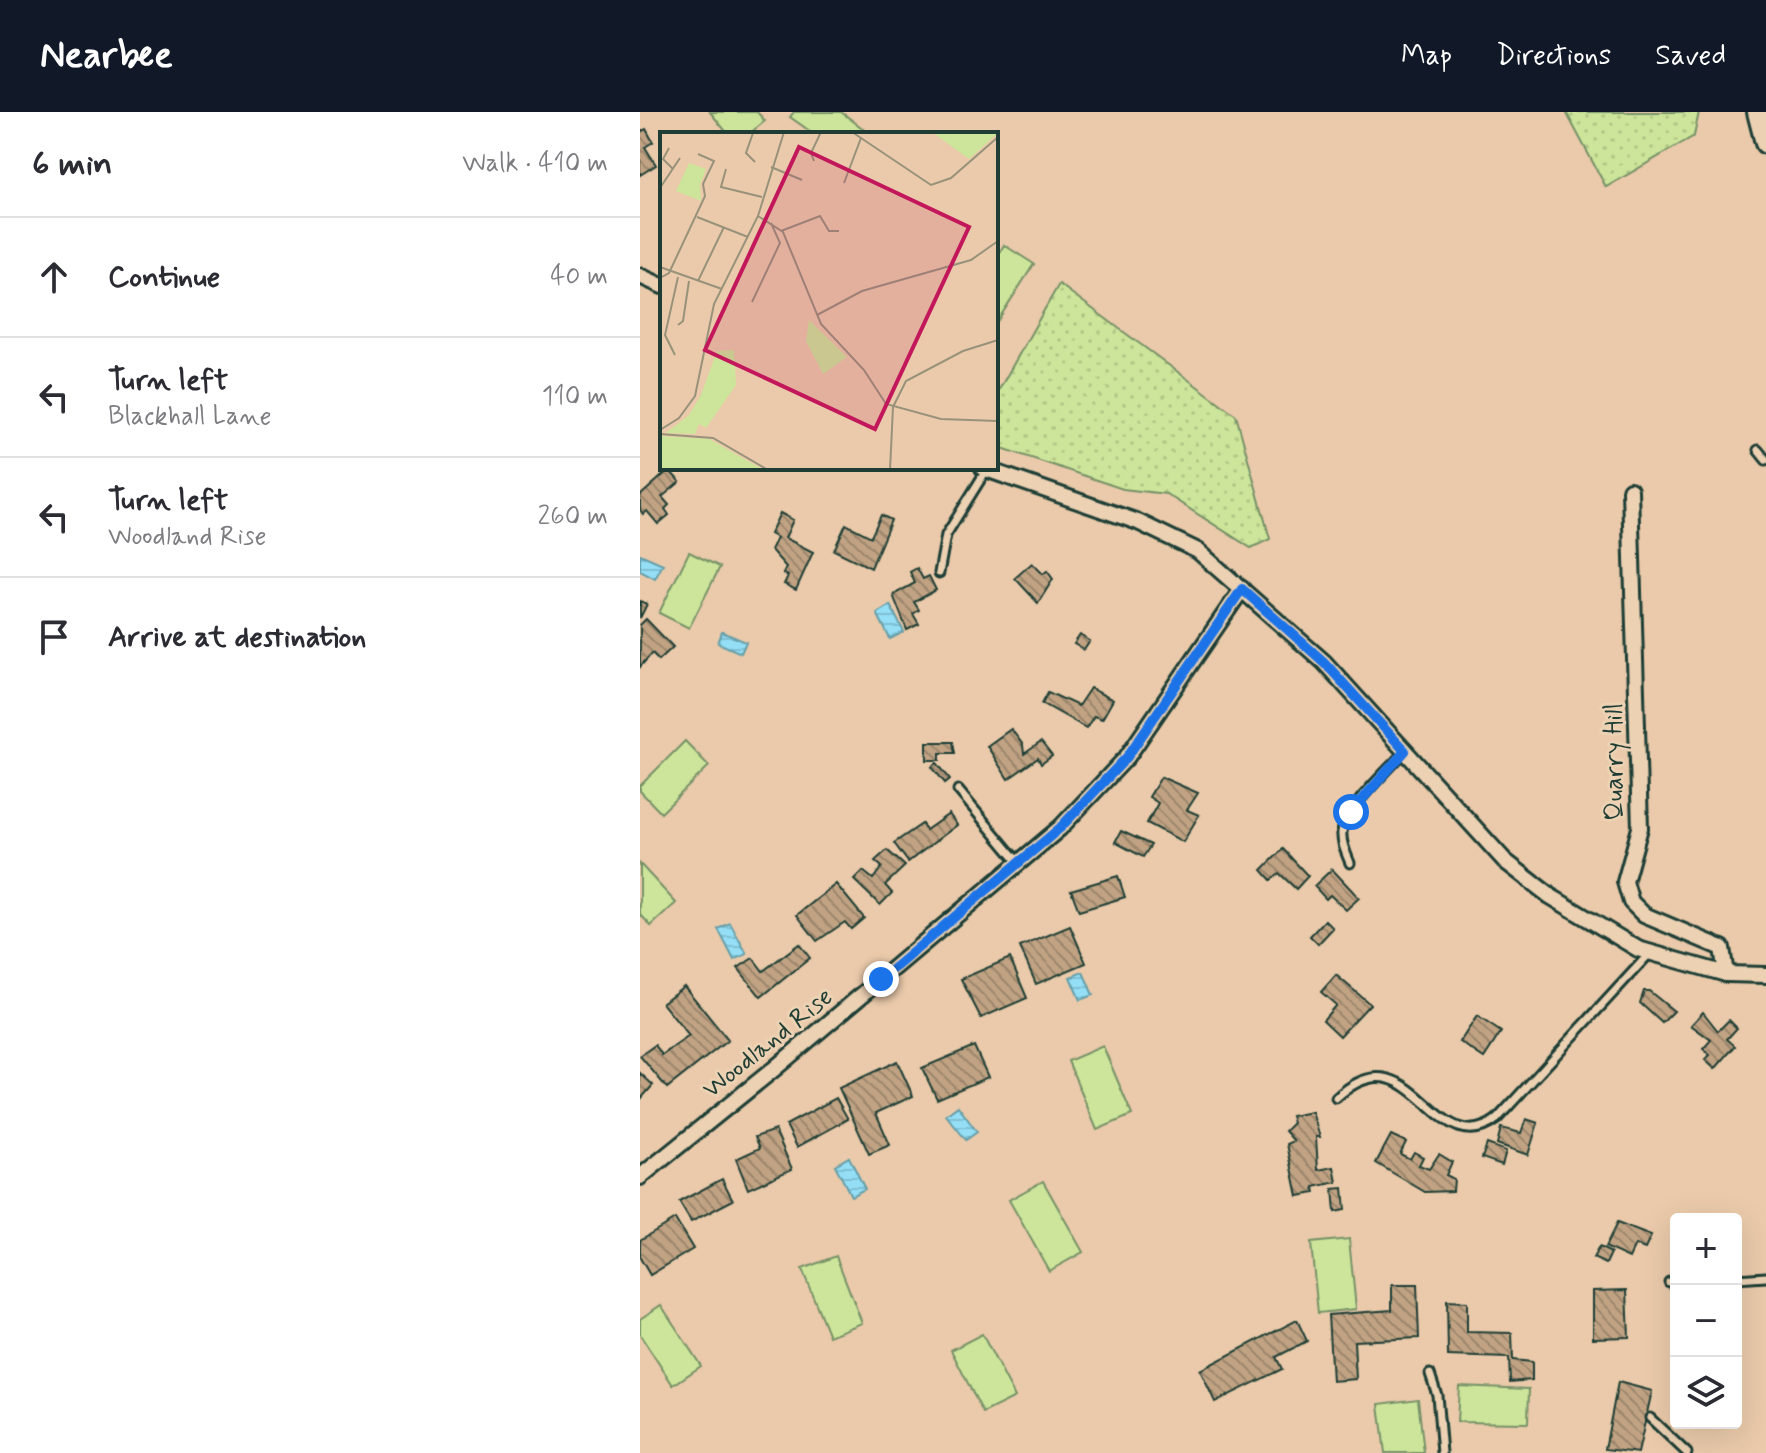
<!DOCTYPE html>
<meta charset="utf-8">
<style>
:root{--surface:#fff;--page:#f2f2f3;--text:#2b2b33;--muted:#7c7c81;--line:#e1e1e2;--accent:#111827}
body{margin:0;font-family:Mynerve,sans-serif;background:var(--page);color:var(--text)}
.controls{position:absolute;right:24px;bottom:24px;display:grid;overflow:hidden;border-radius:8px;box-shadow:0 8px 32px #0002}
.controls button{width:72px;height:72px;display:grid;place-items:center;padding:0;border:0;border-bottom:2px solid var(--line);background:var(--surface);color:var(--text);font:40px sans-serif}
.stop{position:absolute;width:24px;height:24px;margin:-18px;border:6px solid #1a73e8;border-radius:50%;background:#fff}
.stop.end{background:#1a73e8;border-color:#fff;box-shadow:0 2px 8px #0008}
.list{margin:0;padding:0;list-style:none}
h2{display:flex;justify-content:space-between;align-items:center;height:104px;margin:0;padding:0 32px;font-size:34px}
h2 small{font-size:26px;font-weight:400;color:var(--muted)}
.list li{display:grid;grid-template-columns:52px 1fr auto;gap:24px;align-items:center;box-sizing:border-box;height:120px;padding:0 32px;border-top:2px solid var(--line)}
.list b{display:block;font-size:30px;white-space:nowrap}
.list p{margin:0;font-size:26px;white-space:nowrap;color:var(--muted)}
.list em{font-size:26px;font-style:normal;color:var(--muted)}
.icon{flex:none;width:44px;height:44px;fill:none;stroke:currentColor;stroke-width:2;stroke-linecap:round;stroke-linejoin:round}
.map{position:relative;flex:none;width:1126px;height:1341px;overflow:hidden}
header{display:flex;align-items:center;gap:48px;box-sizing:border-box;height:112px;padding:0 40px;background:var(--accent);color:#fff}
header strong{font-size:38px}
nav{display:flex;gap:44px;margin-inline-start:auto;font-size:28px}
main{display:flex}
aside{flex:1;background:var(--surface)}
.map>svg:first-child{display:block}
</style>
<header>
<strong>Nearbee</strong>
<nav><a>Map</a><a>Directions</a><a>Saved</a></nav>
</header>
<main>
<aside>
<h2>6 min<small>Walk · 410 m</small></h2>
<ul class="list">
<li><svg class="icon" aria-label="ahead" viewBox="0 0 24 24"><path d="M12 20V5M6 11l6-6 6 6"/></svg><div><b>Continue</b></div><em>40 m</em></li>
<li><svg class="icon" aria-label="left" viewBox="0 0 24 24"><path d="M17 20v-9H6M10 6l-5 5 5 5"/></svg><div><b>Turn left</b><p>Blackhall Lane</p></div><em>110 m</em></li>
<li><svg class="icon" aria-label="left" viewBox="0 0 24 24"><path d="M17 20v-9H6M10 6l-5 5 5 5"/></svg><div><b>Turn left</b><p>Woodland Rise</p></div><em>260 m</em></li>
<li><svg class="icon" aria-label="arrive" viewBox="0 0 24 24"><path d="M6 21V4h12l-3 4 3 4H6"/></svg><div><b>Arrive at destination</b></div></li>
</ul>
</aside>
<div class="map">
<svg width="1126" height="1341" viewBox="0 0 1126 1341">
<defs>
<pattern id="grass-dots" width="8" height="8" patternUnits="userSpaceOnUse" patternTransform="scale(2)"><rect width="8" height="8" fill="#cde59a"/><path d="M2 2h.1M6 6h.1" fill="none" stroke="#b0c585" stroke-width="1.8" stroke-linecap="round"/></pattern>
<pattern id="water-rules" width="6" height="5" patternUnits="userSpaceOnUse" patternTransform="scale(2)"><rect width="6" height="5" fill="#94def6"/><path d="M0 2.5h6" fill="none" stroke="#7fbfd4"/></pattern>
<pattern id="building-back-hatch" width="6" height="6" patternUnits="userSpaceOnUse" patternTransform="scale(2)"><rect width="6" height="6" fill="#c1a383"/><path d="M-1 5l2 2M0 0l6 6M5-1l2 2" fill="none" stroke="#9c866c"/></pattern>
</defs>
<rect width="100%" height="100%" fill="#eacaaa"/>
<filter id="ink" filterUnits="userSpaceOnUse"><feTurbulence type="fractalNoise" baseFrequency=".0125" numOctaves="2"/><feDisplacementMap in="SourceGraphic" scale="16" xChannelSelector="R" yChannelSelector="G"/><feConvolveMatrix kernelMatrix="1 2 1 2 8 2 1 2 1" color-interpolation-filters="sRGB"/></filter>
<g filter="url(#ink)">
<g fill="url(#grass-dots)" stroke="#769167" stroke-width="2">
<path d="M926,0H1059L1054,24L966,75Z"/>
<path d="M419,172L596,303L630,427L611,436L526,382L483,377L356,334V283Z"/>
</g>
<g fill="#cde59a" stroke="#769167" stroke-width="2">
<path d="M70,0H117L125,9L109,22H88Z"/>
<path d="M154,0H201L225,18L222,22H174L150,5Z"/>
<path d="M364,133L394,152L356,211V146Z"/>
<path d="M49,440L80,455L49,516L19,501Z"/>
<path d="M45,629L69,654L21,701L0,679V674Z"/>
<path d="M0,752L36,791L11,814L0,802Z"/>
<path d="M463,934L492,1003L457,1018L428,949Z"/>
<path d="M403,1069L443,1140L409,1159L369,1088Z"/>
<path d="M709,1127L716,1197L678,1201L671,1131Z"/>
<path d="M196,1144L222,1211L189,1224L162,1157Z"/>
<path d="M21,1193L61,1254L33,1273L0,1223V1207Z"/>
<path d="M342,1222L375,1285L343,1301L311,1238Z"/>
<path d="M819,1274L889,1277L888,1311L817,1310Z"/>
<path d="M778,1287L784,1341H745L739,1292Z"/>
</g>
<g fill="url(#water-rules)" stroke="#659ea8" stroke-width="2">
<path d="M0,442L23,452L15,467L0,459Z"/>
<path d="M250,493L264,520L250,527L237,501Z"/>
<path d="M82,520L106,530L101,541L78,531Z"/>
<path d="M90,811L107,842L94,848L78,817Z"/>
<path d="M443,860L453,883L440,888L430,865Z"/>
<path d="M318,994L337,1020L326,1028L306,1003Z"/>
<path d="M209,1045L225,1077L211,1084L195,1053Z"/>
</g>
<g fill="url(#building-back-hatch)" stroke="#1f3d34" stroke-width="2">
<path d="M6,17L13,30L5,35L16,53L0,63V20Z"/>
<path d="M29,358L40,370L22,385L29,393L25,397L29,403L18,412L7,399L3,402L0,398V384Z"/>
<path d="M140,401L153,408L145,426L173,440L156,478L144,472L148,464L143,461L146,455L131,438L137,426L130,422Z"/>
<path d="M241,403L251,408L231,456L194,438L206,412L231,425Z"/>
<path d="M392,451L403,462L407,459L413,467L398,491L375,466Z"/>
<path d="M277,456L283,467L289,464L296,478L274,490L279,498L273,502L279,512L267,518L253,483L275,471L270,460Z"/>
<path d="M0,489L7,492L0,506Z"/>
<path d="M6,507L33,535L19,548L12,541L0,555V513Z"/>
<path d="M440,523L450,529L444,538L434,532Z"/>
<path d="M450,576L473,588L462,607L454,604L446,616L402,591L408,580L438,594Z"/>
<path d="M371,617L383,633L384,642L401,630L412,644L401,652L398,646L368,667L347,634Z"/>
<path d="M287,630H313L315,641H300V648H287Z"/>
<path d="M297,651L310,667L305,671L292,655Z"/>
<path d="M521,665L558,681L547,698L559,703L543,730L507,711L518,691L509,685Z"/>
<path d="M309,702L317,713L268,750L254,731L282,712L286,718Z"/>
<path d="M481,719L511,733L503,745L475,730Z"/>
<path d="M643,737L668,764L656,777L639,761L631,768L622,758Z"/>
<path d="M247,738L265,754L245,773L252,781L240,793L214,768L223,759L233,767L242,755L235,749Z"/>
<path d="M692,757L719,786L706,798L690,783L686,787L674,774Z"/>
<path d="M478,764L485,785L439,799L431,778Z"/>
<path d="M196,772L224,806L211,817L205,810L177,829L157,803Z"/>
<path d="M685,808L693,816L678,832L670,824Z"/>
<path d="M430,814L446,851L396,872L380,835Z"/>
<path d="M159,832L170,846L121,885L98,856L113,846L123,859Z"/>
<path d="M370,846L387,886L341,906L321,867Z"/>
<path d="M696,863L730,892L700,924L683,908L696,893L681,880Z"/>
<path d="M44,874L88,928L27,976L0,944L15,933L22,943L49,924L22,891Z"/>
<path d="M1004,879H1009L1034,899L1022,911L1000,891Z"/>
<path d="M1063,900L1078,919L1089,908L1097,916L1087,927L1095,934L1075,957L1065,948L1070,943L1063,937L1071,928L1051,913Z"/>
<path d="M837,904L861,920L844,946L820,930Z"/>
<path d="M334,934L348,965L297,987L282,956Z"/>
<path d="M257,949L273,984L236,1001L250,1033L229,1042L199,976Z"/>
<path d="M0,961L13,973L0,988Z"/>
<path d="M196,986L208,1007L157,1035L146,1013Z"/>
<path d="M672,1000L680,1025H676L678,1058L694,1055L697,1070L674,1075L675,1081L658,1084L647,1032L654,1029L645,1019L653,1011L651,1004Z"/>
<path d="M886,1007L898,1011L888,1043L857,1032L861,1016L881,1021Z"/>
<path d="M135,1018L152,1057L108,1077L96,1047L120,1036L115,1025Z"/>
<path d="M751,1023L766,1030L760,1042L770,1047L774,1040L783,1045L779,1053L789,1057L799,1042L812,1050L806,1063L814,1067L813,1079L785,1080L736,1051Z"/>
<path d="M847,1032L866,1039L862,1053L842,1046Z"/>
<path d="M82,1067L93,1088L51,1110L39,1090Z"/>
<path d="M703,1076L705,1098L695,1100L693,1077Z"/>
<path d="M35,1107L53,1137L10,1163L0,1146V1128Z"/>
<path d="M977,1111L1011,1124L1005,1137L995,1133L989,1146L965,1135Z"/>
<path d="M959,1135L971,1141L966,1152L953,1146Z"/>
<path d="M752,1173H777L779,1226L714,1229L716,1267L692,1269L688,1203L752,1198Z"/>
<path d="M987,1178L989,1225L953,1226V1179Z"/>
<path d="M807,1189L827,1190V1220L872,1221L873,1248L892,1250V1268L870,1270L869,1246L808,1244Z"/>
<path d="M657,1208L667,1229L636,1245L642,1257L575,1290L560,1258Z"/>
<path d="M978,1270L1012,1279L998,1341L965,1337Z"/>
</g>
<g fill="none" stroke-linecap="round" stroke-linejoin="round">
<defs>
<g id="lane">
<path d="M1118,338L1126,348"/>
<path d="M299,461L306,423L347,357"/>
<path d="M318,678L378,750"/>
<path d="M710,751C706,741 701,731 702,720C706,695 748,659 765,639"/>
<path d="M696,986C773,915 794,1055 857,1007L1010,841"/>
<path d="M1096,1167L1126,1165"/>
<path d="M1029,1170H1036"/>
<path d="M790,1262L797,1283L802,1341"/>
<path d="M1010,1306L1047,1341"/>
</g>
<g id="street">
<path d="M0,164L22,174"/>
<path d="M343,356L498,410L558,439L684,550L865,749L910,784L998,837L1086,862L1126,863"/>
<path d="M990,378L1000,716L985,770L991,790L1004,803L1082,836L1086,862"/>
<path d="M0,1065L134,957L420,716L487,645L602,477"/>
</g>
<path id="secondary" d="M1118,0L1126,31"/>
</defs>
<use href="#lane" stroke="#1f3d34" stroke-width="13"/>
<use href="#street" stroke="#1f3d34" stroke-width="20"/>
<use href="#secondary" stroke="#1f3d34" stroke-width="26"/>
<use href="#lane" stroke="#ecd1b3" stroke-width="7"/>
<use href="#street" stroke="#ecd1b3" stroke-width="14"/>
<use href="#secondary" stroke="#ecd1b3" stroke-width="20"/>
</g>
</g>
<g fill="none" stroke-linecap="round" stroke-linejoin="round" filter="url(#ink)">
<path stroke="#1a73e8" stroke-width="10" d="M241,867L420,716L487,645L602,477L684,550L765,639L711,700"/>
</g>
<g text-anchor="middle" stroke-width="6" stroke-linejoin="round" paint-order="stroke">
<g font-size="26" fill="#1f3d34" stroke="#ecd1b3">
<text transform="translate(973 650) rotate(-90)" y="9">Quarry Hill</text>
<text transform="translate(127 930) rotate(-39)" y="9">Woodland Rise</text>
</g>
</g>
<g transform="translate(20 20)">
<rect width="338" height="338" fill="#eacaaa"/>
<path d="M29,31L46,37L40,53L41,69L16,59ZM149,188L187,225L163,242L146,209ZM74,218L76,253L46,296L39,292L35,302L6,301L29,283L41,263L57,219Z" fill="#cde59a"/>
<path d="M272,0H336L338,1L309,27Z" fill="#cde59a"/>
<path d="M0,304L49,307L104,338H0Z" fill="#cde59a"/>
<path fill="none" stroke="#99927b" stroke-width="2" d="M192,0L271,53L291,46L338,5M93,1L86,21L95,30M9,16L3,27L13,37M154,29L151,21L161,0M111,35L142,48M66,37L61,55L102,65M184,51L201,6M0,56L20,26M98,84L123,100L161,192L204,238L226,272L281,287L338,289M37,85L88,105M121,99L160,84L169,99H179M0,135L62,157M0,146L9,141L45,64L43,52L54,29L38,22M38,149L64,95M92,170L120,111L111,91M157,183L202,159L311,128L338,109M18,193L23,189L29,149M15,223L5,203L18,145M0,298L19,286L35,264L54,172L98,84L124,0M0,302L53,306L108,338M230,338L233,275L246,249L303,219L338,208"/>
<path fill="#c2185b" fill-opacity="0.15" stroke="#c2185b" stroke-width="4" d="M139,15L309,95L215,297L45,218Z"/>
<rect width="338" height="338" fill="none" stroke="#1f3d34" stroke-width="4"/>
</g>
</svg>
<div class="controls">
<button>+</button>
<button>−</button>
<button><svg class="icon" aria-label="layers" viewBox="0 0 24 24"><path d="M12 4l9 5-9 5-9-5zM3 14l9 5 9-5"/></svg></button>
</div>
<div class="stop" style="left:711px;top:700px"></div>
<div class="stop end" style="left:241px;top:867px"></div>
</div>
</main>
